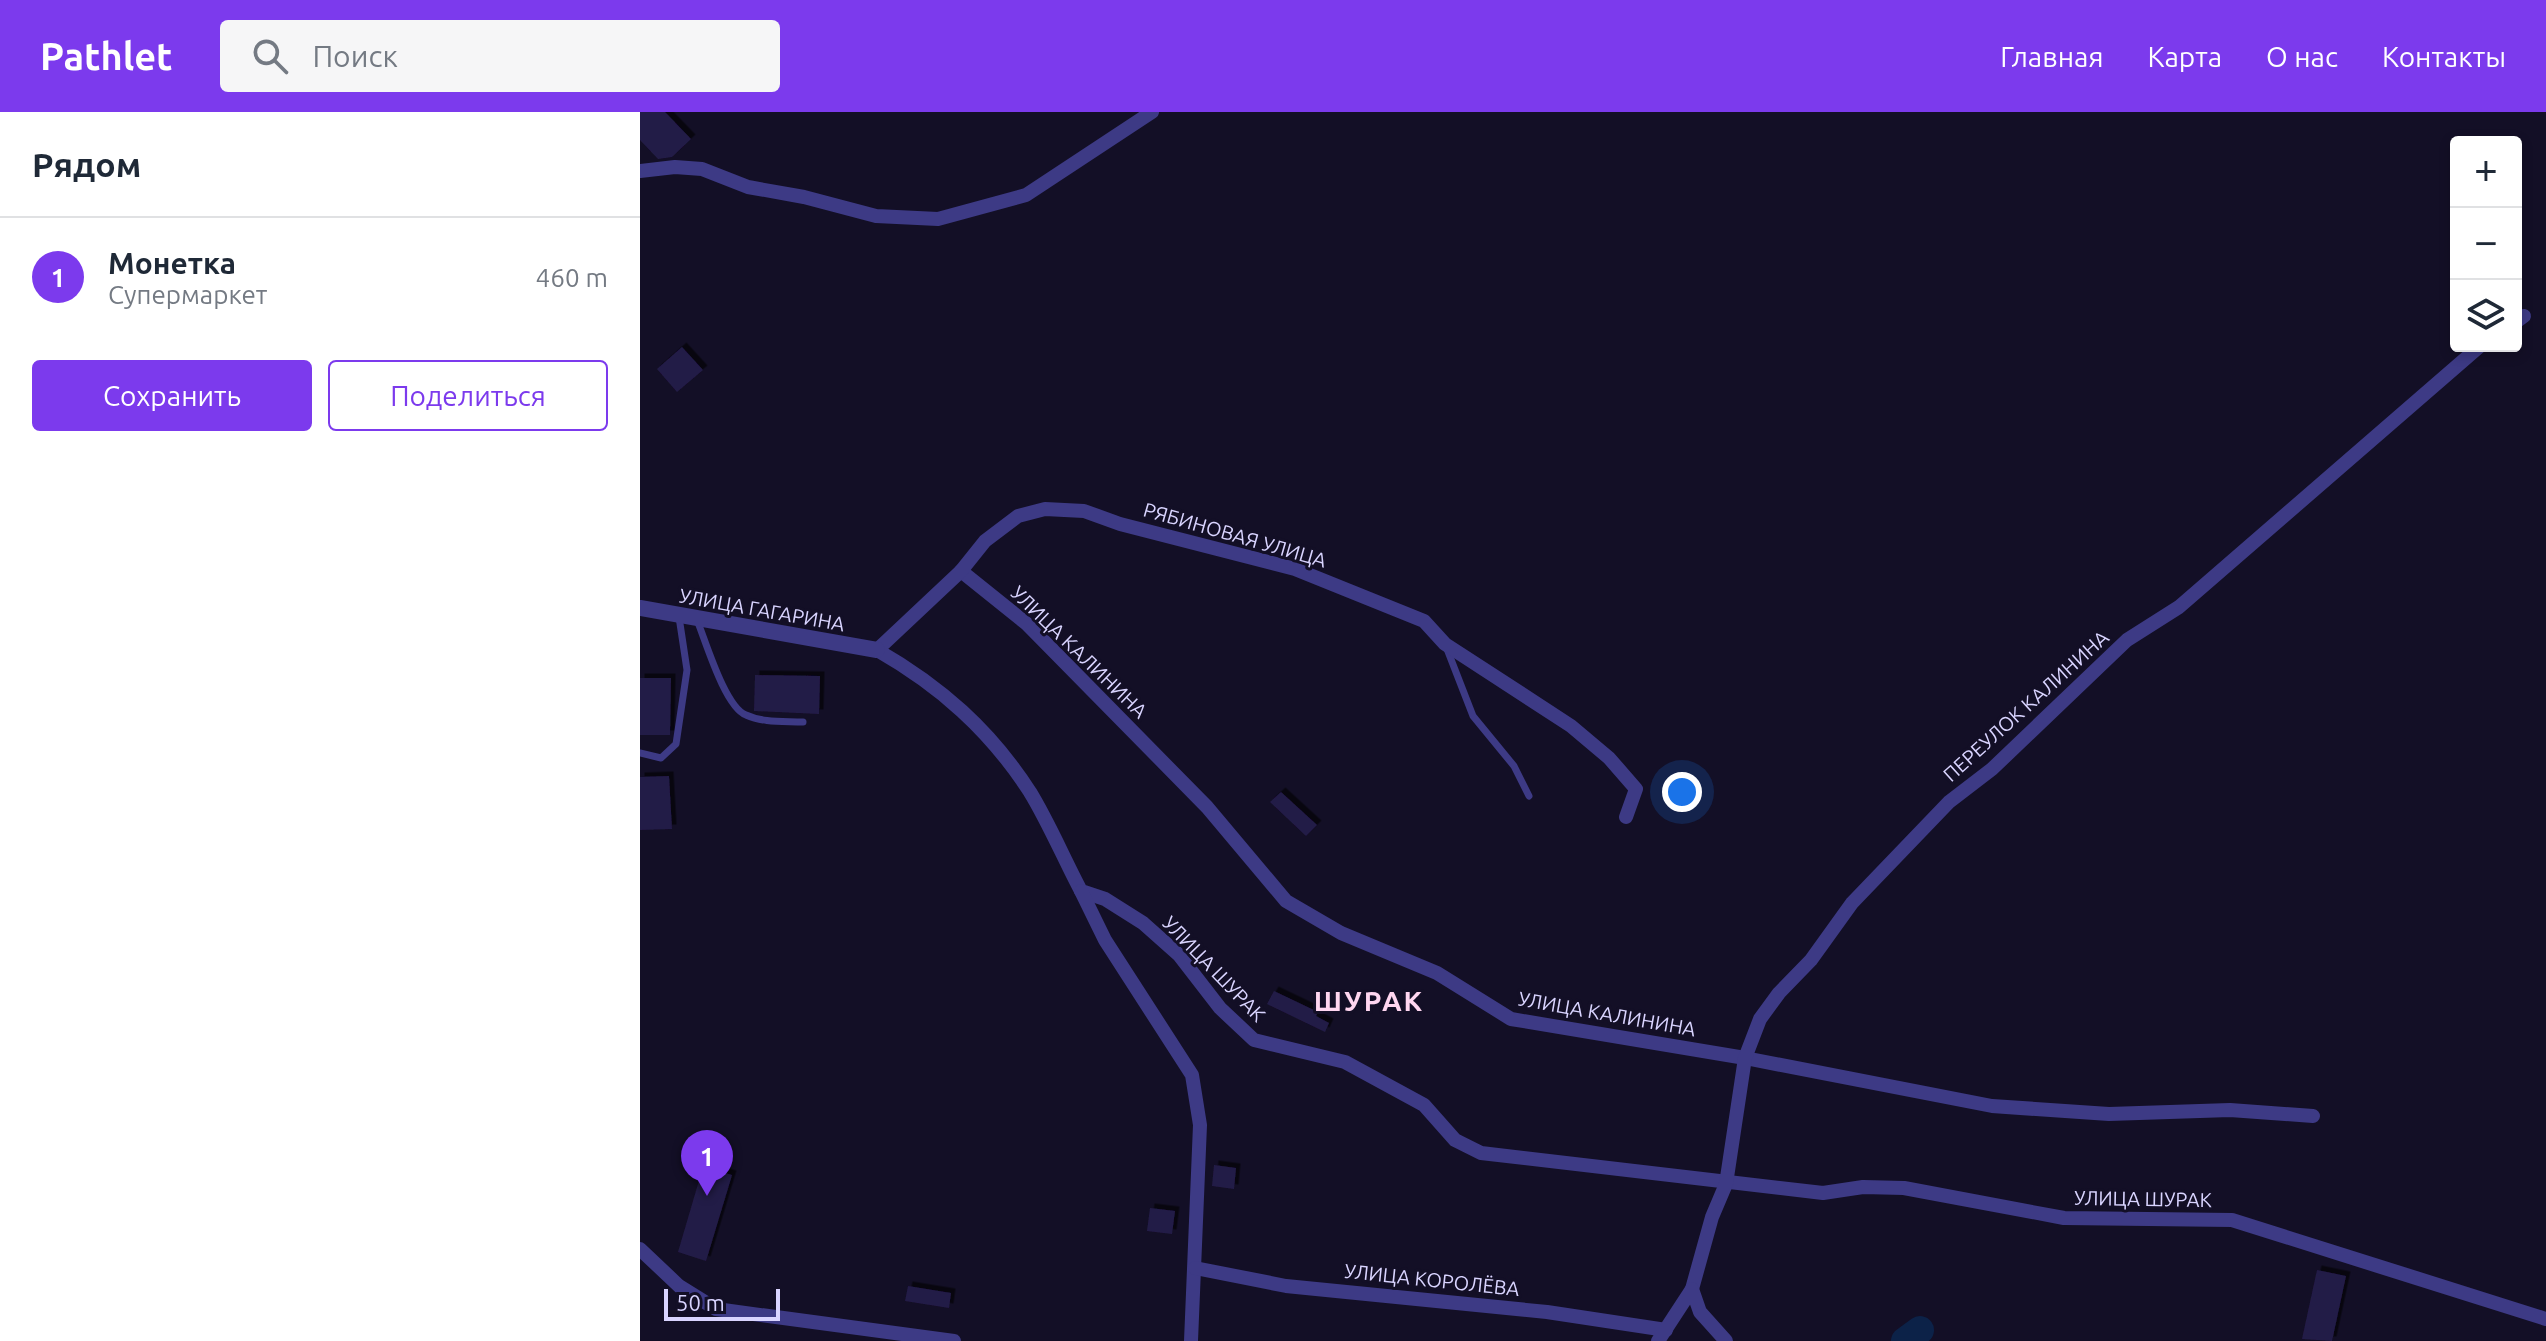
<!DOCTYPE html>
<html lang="ru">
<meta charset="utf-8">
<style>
:root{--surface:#fff;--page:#f6f6f7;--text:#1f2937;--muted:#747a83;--line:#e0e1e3;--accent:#7c3aed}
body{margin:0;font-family:Ubuntu,sans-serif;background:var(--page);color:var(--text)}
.controls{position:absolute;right:24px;top:24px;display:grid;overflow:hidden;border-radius:8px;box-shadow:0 4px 12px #0003}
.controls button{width:72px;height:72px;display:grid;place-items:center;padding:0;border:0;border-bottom:2px solid var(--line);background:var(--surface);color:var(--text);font:40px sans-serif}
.scale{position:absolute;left:24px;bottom:20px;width:116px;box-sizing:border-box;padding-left:8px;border:4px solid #d9d4ff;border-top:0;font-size:22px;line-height:28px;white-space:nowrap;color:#d9d4ff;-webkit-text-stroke:6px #130f26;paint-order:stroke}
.you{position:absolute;left:1042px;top:680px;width:28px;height:28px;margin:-20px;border:6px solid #fff;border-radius:50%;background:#1a73e8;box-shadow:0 0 0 12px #1a73e833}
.badge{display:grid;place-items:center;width:52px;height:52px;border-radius:50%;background:var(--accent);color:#fff;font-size:26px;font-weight:700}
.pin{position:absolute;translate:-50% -66px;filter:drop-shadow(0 2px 4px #0008)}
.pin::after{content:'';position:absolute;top:42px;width:28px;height:24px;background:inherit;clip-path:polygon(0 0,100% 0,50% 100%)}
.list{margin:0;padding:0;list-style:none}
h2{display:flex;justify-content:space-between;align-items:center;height:104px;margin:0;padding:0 32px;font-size:34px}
h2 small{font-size:26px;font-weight:400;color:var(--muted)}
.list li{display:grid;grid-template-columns:52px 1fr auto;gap:24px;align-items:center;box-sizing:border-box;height:120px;padding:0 32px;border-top:2px solid var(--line)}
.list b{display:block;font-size:30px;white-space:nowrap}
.list p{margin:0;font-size:26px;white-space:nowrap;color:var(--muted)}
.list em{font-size:26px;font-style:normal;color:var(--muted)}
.actions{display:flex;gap:16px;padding:24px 32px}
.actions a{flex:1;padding:18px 0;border:2px solid var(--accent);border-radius:8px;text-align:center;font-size:28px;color:var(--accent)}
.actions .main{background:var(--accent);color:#fff}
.icon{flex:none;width:44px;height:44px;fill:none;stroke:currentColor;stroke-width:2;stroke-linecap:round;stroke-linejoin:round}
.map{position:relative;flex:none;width:1906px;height:1229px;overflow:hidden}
header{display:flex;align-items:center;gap:48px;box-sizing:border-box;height:112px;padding:0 40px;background:var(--accent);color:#fff}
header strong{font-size:38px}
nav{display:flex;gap:44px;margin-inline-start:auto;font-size:28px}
.search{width:560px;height:72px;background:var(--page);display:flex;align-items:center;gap:20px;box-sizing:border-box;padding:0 28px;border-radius:8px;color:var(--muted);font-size:30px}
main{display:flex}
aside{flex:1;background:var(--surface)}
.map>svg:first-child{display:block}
</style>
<header>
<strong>Pathlet</strong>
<div class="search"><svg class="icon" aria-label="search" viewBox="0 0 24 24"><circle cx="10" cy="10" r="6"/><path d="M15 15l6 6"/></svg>Поиск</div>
<nav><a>Главная</a><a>Карта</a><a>О нас</a><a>Контакты</a></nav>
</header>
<main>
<aside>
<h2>Рядом<small></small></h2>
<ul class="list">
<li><span class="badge">1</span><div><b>Монетка</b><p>Супермаркет</p></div><em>460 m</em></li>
</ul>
<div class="actions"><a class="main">Сохранить</a><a>Поделиться</a></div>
</aside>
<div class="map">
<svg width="1906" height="1229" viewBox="0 0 1906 1229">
<defs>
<filter id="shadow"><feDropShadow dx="4.5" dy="-4.5" stdDeviation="0" flood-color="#0009"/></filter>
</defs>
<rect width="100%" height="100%" fill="#130f26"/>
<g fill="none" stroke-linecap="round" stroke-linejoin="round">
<path stroke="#0c2248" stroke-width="28" d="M1265,1229L1280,1218"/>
</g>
<g fill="#241b47" filter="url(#shadow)">
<path d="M0,0H25L51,27L32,45L18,47L0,28Z"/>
<path d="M42,235L63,258L37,280L17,257Z"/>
<path d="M115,563L180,564L179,602L114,599Z"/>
<path d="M0,566H31L30,623H0Z"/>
<path d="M29,664L32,717L0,718V665Z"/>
<path d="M641,680L677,713L666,724L630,690Z"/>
<path d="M634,879L678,900L676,904L689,911L685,920L627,892Z"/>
<path d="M574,1053L596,1056L594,1077L572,1074Z"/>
<path d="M63,1055L92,1063L66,1149L38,1140Z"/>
<path d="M510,1096L535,1099L532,1122L507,1119Z"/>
<path d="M1677,1158L1706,1164L1692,1229L1662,1227Z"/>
<path d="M268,1174L311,1181L309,1196L265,1189Z"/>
</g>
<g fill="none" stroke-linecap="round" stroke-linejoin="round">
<g stroke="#3d3a85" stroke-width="7">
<path d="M57,508C66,530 85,595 106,603C123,611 144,609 163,610"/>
<path d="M807,537L833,604L874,654L889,684"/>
<path d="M0,641L21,646L36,632L47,558L39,505"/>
</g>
<g stroke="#3d3a85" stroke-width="14">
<path d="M0,59L35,55L62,57L108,75L164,85L236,104L298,107L386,83L512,0"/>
<path d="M1876,210L1884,204"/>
<path d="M321,459L387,512L567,695L646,789L701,821L797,861L871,907L1105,946L1352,994L1469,1002L1590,998L1673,1004"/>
<path d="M986,705L996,677L969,646L931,614L805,532L784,509L655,457L480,412L444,399L405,397L378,404L345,429L321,459L237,538C300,574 350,618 390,680C409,711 424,747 441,779L465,787L503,811L539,843L580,896L614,928L705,950L784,993L815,1028L841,1041L1183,1081L1223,1075L1264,1076L1424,1106L1592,1108L1906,1207"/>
<path d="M441,779L465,828L552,963L560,1013L551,1229"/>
<path d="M0,1137L39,1174L76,1197L314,1229"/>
<path d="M555,1156L646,1174L907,1200L1026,1218"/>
<path d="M1052,1177L1072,1105L1086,1072L1105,946L1120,907L1139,881L1171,848L1212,791L1309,690L1352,657L1487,528L1539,495L1840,234"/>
<path d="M1018,1229L1052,1177L1060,1200L1086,1229"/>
</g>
<path stroke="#3d3a85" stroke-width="16" d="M0,496L237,538"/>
</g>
<g text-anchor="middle" stroke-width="6" stroke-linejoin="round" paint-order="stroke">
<g font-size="20" fill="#d9d4ff" stroke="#130f26">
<text transform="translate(595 423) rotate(16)" y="7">РЯБИНОВАЯ УЛИЦА</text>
<text transform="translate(122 498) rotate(10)" y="7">УЛИЦА ГАГАРИНА</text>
<text transform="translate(439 540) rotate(44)" y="7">УЛИЦА КАЛИНИНА</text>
<text transform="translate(1386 594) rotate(-42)" y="7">ПЕРЕУЛОК КАЛИНИНА</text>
<text transform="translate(574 857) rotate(46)" y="7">УЛИЦА ШУРАК</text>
<text transform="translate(967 902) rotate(10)" y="7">УЛИЦА КАЛИНИНА</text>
<text transform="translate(1503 1087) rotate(1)" y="7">УЛИЦА ШУРАК</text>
<text transform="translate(792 1168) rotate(6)" y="7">УЛИЦА КОРОЛЁВА</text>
</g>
<g font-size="28" font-weight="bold" letter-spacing="2" fill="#ffd6f0" stroke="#130f26">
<text x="729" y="899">ШУРАК</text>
</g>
</g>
</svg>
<div class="controls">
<button>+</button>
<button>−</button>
<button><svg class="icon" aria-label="layers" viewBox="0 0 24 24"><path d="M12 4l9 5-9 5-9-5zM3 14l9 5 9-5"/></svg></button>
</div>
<div class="scale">50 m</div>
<div class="you"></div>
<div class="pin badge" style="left:67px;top:1084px">1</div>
</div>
</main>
